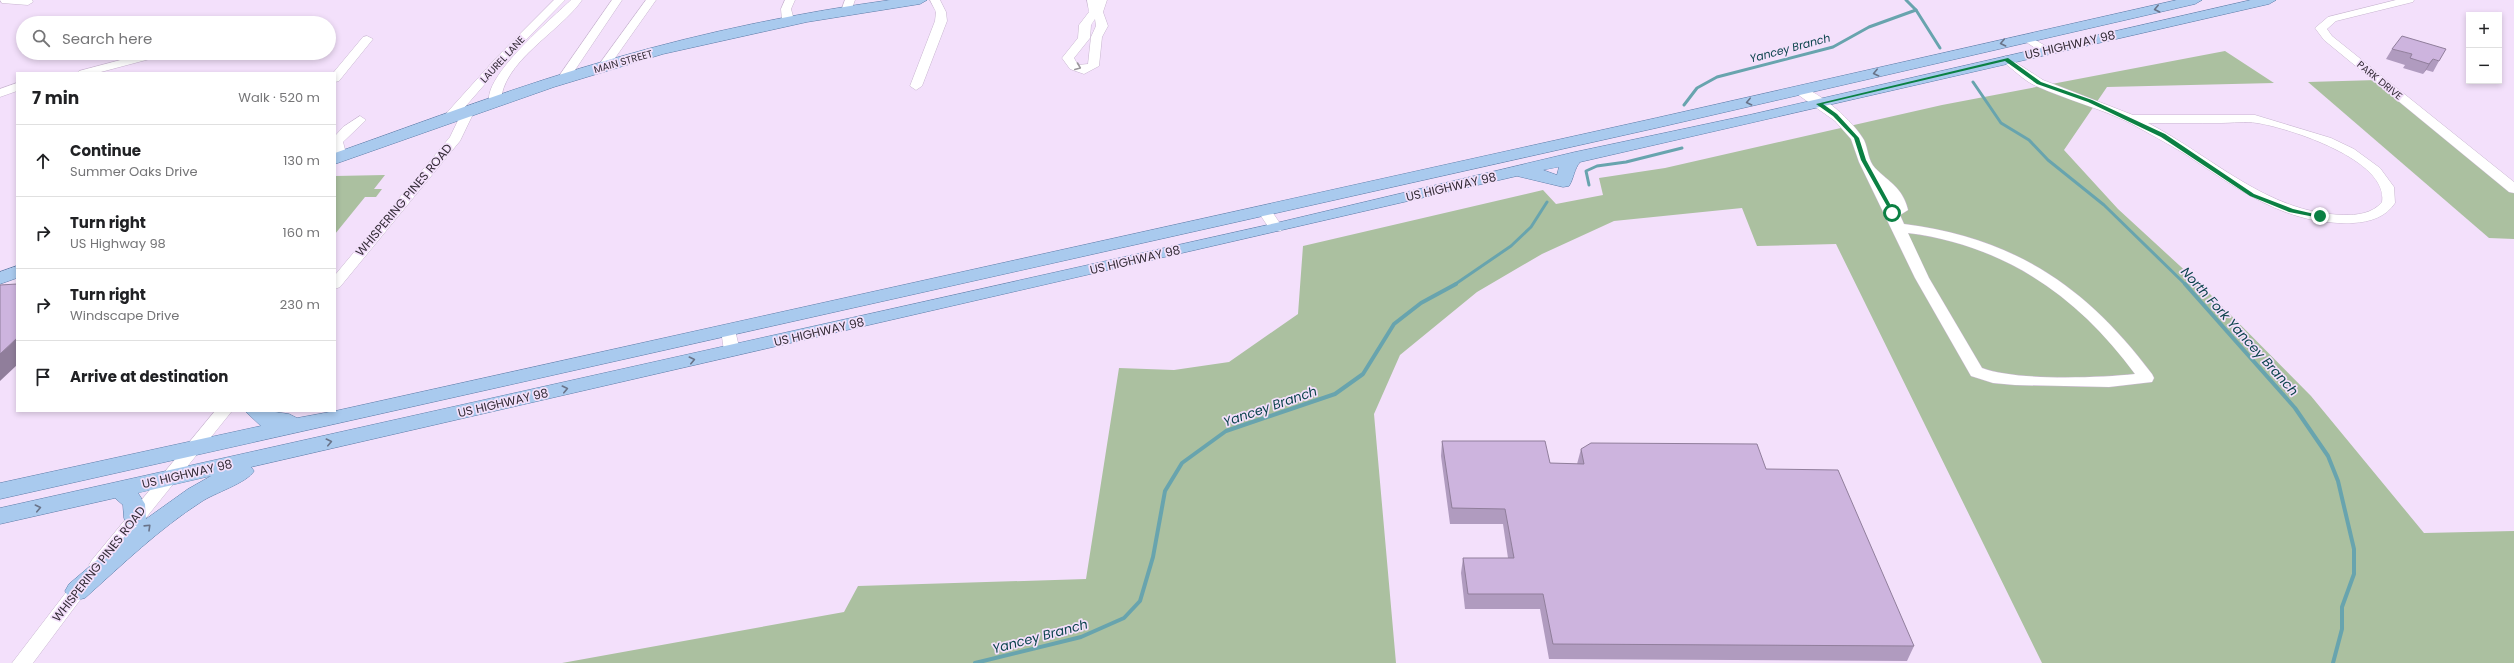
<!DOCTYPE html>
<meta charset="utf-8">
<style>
:root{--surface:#fff;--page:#f6f6f6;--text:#202124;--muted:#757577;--line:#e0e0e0}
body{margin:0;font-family:Poppins,sans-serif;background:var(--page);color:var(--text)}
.controls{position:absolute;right:12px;top:12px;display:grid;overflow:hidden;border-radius:0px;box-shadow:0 2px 6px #0003}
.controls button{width:36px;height:36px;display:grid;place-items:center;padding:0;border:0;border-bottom:1px solid var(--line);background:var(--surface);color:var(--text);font:20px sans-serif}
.stop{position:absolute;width:12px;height:12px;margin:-9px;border:3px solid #0b8043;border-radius:50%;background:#fff}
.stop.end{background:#0b8043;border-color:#fff;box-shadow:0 1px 4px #0008}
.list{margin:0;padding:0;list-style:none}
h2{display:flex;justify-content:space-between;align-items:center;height:52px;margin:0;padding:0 16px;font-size:17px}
h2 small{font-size:13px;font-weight:400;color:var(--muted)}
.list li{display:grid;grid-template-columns:26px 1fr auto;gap:12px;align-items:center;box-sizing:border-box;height:72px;padding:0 16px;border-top:1px solid var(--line)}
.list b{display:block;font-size:15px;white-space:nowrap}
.list p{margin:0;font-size:13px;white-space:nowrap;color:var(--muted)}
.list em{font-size:13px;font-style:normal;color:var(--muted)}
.icon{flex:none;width:22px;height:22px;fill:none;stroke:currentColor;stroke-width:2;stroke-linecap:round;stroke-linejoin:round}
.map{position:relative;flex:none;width:2514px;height:663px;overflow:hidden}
.search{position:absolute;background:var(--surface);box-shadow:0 2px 6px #0003;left:16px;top:16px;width:320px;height:44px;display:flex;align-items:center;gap:10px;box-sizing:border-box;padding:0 14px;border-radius:22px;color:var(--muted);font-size:15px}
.panel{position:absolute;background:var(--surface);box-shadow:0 2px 6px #0003;left:16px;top:72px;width:320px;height:340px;border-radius:0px}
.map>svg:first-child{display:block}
</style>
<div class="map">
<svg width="2514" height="663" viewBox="0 0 2514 663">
<rect width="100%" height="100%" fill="#f3e0fb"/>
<g fill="#abc0a0">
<path d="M2225,51L2274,83L2107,87L2064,150L2118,209L2204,288L2311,396L2424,533L2514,531V663H2042L1836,244L1757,246L1742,208L1614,221L1542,254L1477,292L1400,355L1374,414L1396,663H562L844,612L858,586L1086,579L1119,368L1174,370L1229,362L1298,314L1303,246L1543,190L1556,204L1603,195L1599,178L1665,168L1942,105Z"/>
<path d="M2377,80L2514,193V239L2489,238L2308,82Z"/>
<path d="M385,175L374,189H382L376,197H365L335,234V176Z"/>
</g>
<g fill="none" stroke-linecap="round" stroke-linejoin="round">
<g stroke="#68a4ae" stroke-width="3">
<path d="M1916,10L1940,48"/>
<path d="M1973,82L2001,123L2029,140L2048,160L2104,205L2186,285"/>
<path d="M1684,105L1697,88L1717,77L1833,47L1869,27L1916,10L1906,0"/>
<path d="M1589,185L1586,171L1597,166L1626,162L1682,148"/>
<path d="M1454,285L1511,246L1531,227L1547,202"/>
</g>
<g stroke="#68a4ae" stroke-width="4">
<path d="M2185,284L2295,408L2328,456L2338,481L2354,549V574L2342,607V629L2333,663"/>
<path d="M975,663L1081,637L1124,618L1140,601L1153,557L1165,491L1182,463L1226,431L1335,394L1363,374L1394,324L1421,303L1456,284"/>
</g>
<defs>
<g id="minor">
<path d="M0,0H32L33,2L28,5L2,3Z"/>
<path d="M554,0H565L505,61L451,123H443L441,120L443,117L497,57Z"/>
<path d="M571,0H582C560,32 501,62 501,103L495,107L491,106C475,82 555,16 571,0Z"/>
<path d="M612,0H622L567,82H559L557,79Z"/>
<path d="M646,0H656L608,68H600L598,66Z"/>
<path d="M785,0H795L791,9L794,20L788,23L782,20L781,9Z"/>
<path d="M845,0H855L851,11L846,14L841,11Z"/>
<path d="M930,0H940L946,12L947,21L922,86L916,90L910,86L935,21L936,12Z"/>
<path d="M1087,0H1107L1103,12L1108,26L1102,37L1099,66L1084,74L1070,69L1062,58L1078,38L1079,25L1089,12ZM1095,19L1096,26L1091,37L1088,64L1078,65L1074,58L1090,38L1091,25Z"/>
<path d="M2396,0H2414L2413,2L2336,21L2327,29L2332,36L2514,182V193L2509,192L2324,40L2315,28L2328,17Z"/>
<path d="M2027,35L2049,48V52H2041L2023,40L2021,38Z"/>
<path d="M367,36L373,39L339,81L335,82V73H333L363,37Z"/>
<path d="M147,53H167L165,55L97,73H77L79,71Z"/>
<path d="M2006,56L2043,80L2133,115H2255L2331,138L2354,149L2380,168L2394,187L2395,203C2386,217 2370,222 2353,223C2286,226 2238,189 2185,154C2167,143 2148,133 2130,123C2100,108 2067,100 2036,86C2024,81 2013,69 2002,61L2000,59ZM2148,123C2172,123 2196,123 2221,123C2233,123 2245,121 2257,123C2289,128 2389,160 2382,202C2372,214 2357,215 2343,215C2267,213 2212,156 2148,123Z"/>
<path d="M17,83V91L0,97V89Z"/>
<path d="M1801,87C1820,92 1854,122 1864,140C1868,148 1868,161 1875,168C1889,182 1903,188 1908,210L1900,215L1904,224C2014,238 2086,286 2152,374L2154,378L2152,382L2109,387L2015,385L1993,383L1971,376L1915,278L1859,162L1851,139L1835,121L1797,94L1795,91ZM1908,233C2004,245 2078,296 2135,374C2097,378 2017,381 1982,368L1929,278Z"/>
<path d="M468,108L474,112L460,141L340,287L335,289V275L450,137L462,112Z"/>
<path d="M360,116L366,120L343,142L347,157L346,160H336L335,136L343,127Z"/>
<path d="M1264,206L1269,207L1283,228L1281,231H1271L1257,210Z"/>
<path d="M728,325L735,330L740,351L732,356L724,351L721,330Z"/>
<path d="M215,411H232L104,570L98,572L92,570L89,565L92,560Z"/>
<path d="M83,576L89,578L92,583L89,588L33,663H12L77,578Z"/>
</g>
<g id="major">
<path d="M890,0H927L920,4L807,22L663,54L554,87L335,164V153C428,120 520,85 615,58C705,32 797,13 890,0Z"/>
<path d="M2177,0H2202L2195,4L1656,128L0,499V483L261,426L245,411H268L289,414L297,418L335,411L1656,118Z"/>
<path d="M2251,0H2276L2269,4L1580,162C1574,169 1574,178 1569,186L1563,187L1517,176L251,467L254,471C247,483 214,493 201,502C159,529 123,564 85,598L77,600L69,598L65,591L69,584L137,526L127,524L124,518L123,505L115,498L0,524V508L1276,223L1575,152L1749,115ZM1559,167L1557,175L1543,170ZM211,476L188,489L146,519L145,504L138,493Z"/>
<path d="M17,266V278L0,284V272Z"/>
</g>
</defs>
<use href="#minor" stroke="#c8b5d0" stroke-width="1"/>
<use href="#major" stroke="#5b7ba7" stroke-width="1"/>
<use href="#minor" fill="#fff" fill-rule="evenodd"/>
<use href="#major" fill="#a9caee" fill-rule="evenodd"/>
</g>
<g fill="#b09bbf">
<path d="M2392,49L2439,61L2433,72L2426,70L2423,74L2403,68L2405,65L2386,59Z"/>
<path d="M1442,441L1550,463L1577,464L1581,449L1766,469L1914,646L1907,661L1549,659L1540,609H1465L1461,573L1463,558H1508L1503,524H1450L1441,456Z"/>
</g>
<g fill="#907e9b">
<path d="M2433,59L2426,70L2423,74L2429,64Z"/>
<path d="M17,338V365L0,381V354Z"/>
</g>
<g fill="#cdb4de" stroke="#907e9b">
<path d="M2402,36L2446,49L2439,61L2433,59L2429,64L2410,58L2412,54L2392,49Z"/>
<path d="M17,284V338L0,354V285Z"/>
<path d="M1442,441H1545L1550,463L1584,464L1581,449L1591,443L1757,444L1766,469L1838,470L1914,646L1553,644L1543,594H1468L1463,558H1514L1505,509L1452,508Z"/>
</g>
<defs><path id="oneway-chevron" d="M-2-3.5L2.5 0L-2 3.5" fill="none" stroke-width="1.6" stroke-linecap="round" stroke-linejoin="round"/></defs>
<g stroke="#697389">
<use href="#oneway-chevron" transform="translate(2157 9) rotate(167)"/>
<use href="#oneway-chevron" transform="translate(2003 43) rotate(168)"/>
<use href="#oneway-chevron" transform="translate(1876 73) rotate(167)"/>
<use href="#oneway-chevron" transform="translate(1749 102) rotate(167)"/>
<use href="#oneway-chevron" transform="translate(692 360) rotate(-13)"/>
<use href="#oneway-chevron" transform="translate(565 389) rotate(-13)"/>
<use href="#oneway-chevron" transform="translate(329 442) rotate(-13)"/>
<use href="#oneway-chevron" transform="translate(38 508) rotate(-13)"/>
<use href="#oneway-chevron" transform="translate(148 527) rotate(-44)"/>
</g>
<use stroke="#9a969b" href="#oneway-chevron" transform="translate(1078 67) rotate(22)"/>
<path fill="#0b8043" d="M2008,58L2041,82L2092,100L2165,134L2254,194L2293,209L2323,216L2320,218L2289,212L2250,196L2161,137L2088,102L2037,84L2005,61L1823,104L1837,114L1859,138L1866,160L1895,213L1892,215L1861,160L1854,138L1833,116L1816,104Z"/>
<g text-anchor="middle" stroke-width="3.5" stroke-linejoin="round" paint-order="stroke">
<g font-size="10" fill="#342c37" stroke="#f3e0fb">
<text transform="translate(502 59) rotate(-47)" y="4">LAUREL LANE</text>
<text transform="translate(623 61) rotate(-16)" y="4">MAIN STREET</text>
<text transform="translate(2380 80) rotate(39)" y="4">PARK DRIVE</text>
</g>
<g font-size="11" font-style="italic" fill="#0b434c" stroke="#f3e0fb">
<text transform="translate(1790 48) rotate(-15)" y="4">Yancey Branch</text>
</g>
<g font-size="12" fill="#342c37" stroke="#f3e0fb">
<text transform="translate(2070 45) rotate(-13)" y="4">US HIGHWAY 98</text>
<text transform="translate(1451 187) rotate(-13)" y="4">US HIGHWAY 98</text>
<text transform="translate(404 200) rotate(-50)" y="4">WHISPERING PINES ROAD</text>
<text transform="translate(1135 260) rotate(-13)" y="4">US HIGHWAY 98</text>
<text transform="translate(819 332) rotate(-13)" y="4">US HIGHWAY 98</text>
<text transform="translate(503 403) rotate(-13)" y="4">US HIGHWAY 98</text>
<text transform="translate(187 474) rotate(-13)" y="4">US HIGHWAY 98</text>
<text transform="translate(99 564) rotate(-52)" y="4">WHISPERING PINES ROAD</text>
</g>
<g font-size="13" font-style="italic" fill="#0b434c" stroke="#f3e0fb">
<text transform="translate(2240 331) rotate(48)" y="5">North Fork Yancey Branch</text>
<text transform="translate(1270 406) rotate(-19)" y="5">Yancey Branch</text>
<text transform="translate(1040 636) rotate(-15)" y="5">Yancey Branch</text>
</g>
</g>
</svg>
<div class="controls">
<button>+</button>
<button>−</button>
</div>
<div class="stop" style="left:1892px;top:213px"></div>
<div class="stop end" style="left:2320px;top:216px"></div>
<div class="search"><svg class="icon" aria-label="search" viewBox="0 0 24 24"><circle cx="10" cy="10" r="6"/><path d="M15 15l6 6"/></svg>Search here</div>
<section class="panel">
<h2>7 min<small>Walk · 520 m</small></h2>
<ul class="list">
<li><svg class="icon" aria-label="ahead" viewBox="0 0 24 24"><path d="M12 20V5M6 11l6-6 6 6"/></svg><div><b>Continue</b><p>Summer Oaks Drive</p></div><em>130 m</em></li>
<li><svg class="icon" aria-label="right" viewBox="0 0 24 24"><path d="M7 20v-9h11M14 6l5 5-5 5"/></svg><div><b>Turn right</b><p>US Highway 98</p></div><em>160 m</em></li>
<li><svg class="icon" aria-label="right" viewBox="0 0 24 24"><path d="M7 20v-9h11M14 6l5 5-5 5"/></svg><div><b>Turn right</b><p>Windscape Drive</p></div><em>230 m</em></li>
<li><svg class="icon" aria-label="arrive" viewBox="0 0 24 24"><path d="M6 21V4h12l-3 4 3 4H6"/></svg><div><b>Arrive at destination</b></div></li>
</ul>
</section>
</div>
